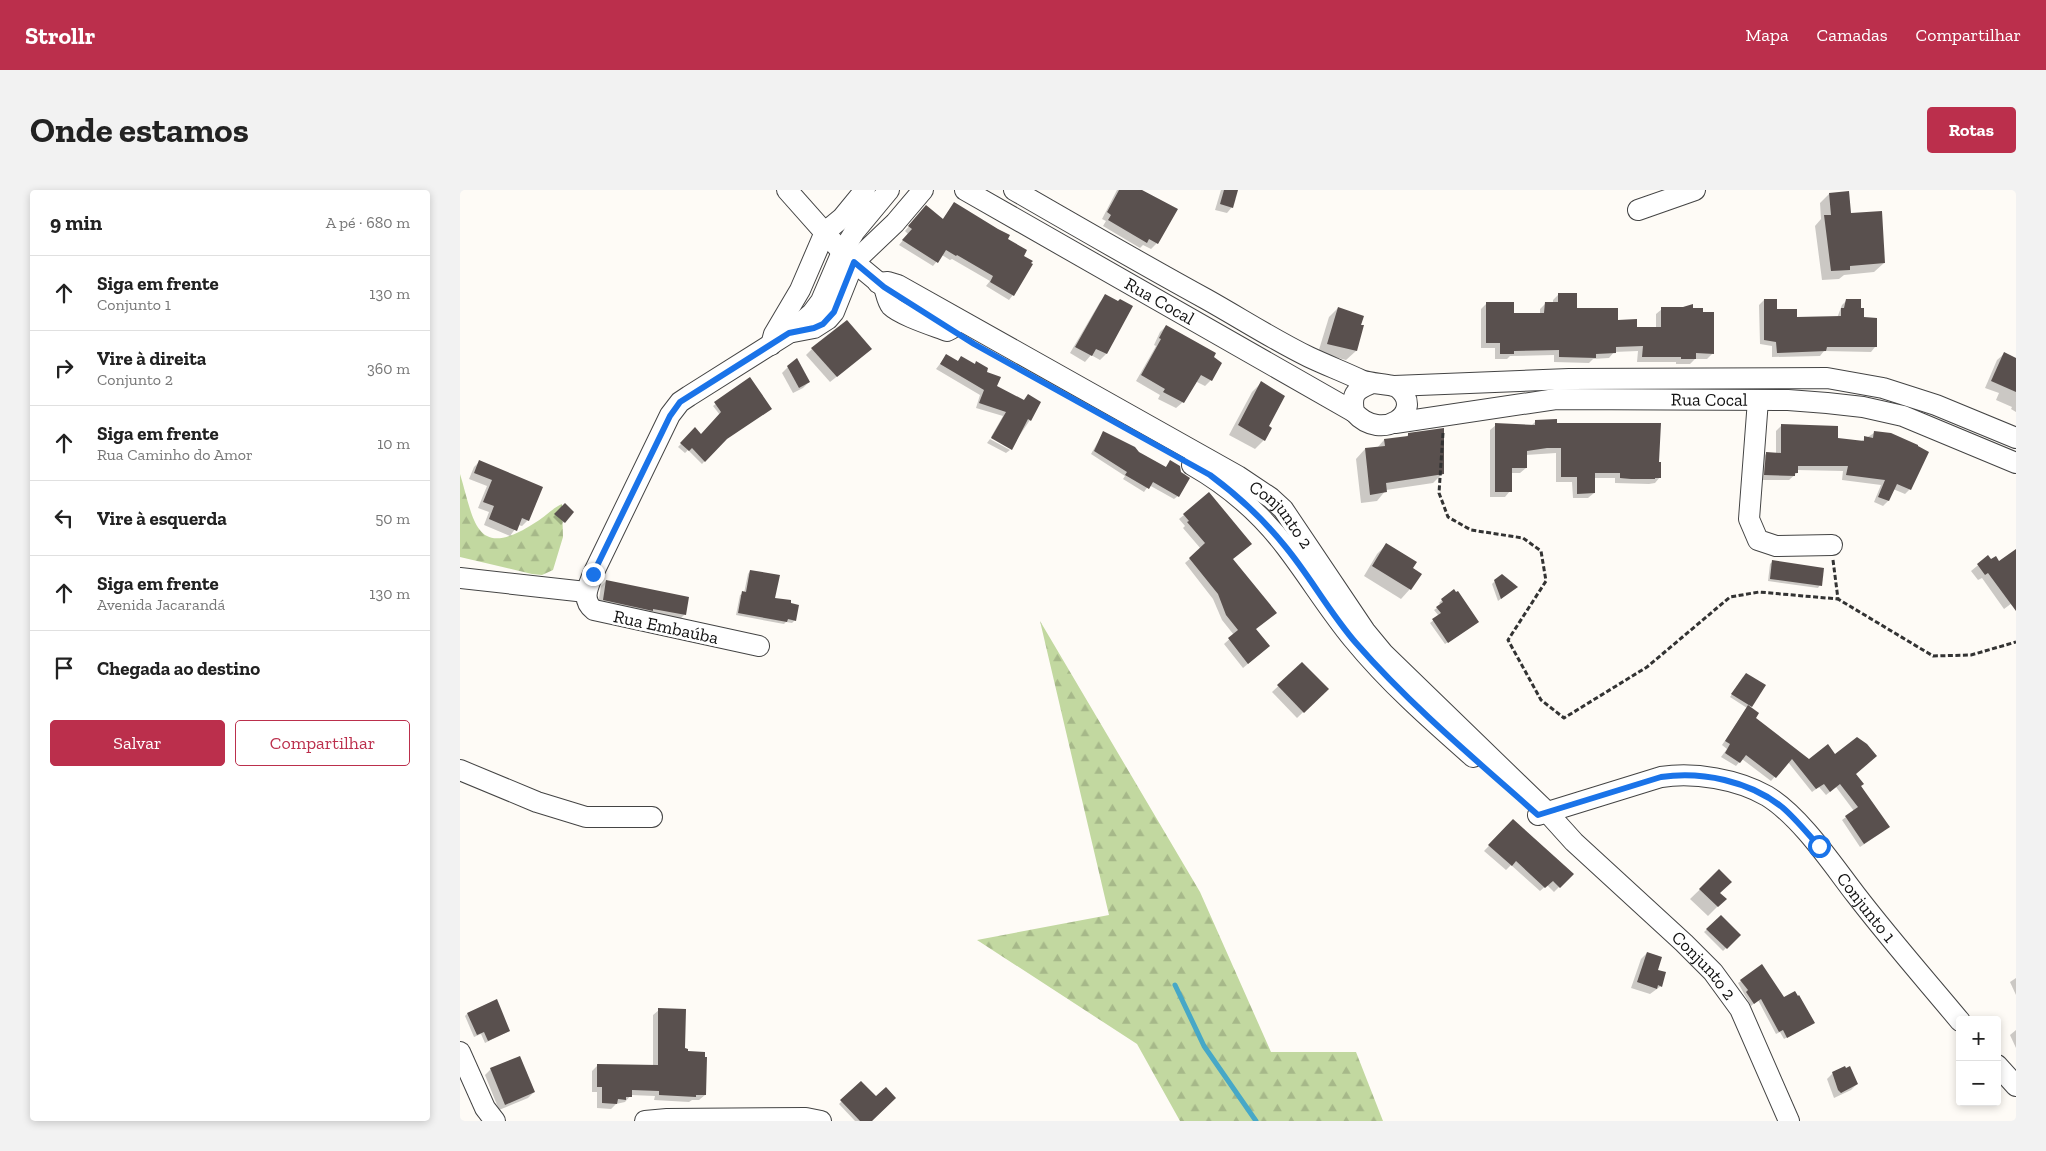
<!DOCTYPE html>
<html lang="pt">
<meta charset="utf-8">
<style>
:root{--surface:#fff;--page:#f2f2f2;--text:#222;--muted:#767676;--line:#e0e0e0;--accent:#bb2f4c}
body{margin:0;font-family:"Zilla Slab",serif;background:var(--page);color:var(--text)}
.controls{position:absolute;right:15px;bottom:15px;display:grid;overflow:hidden;border-radius:5px;box-shadow:0 2px 8px #0003}
.controls button{width:45px;height:45px;display:grid;place-items:center;padding:0;border:0;border-bottom:1px solid var(--line);background:var(--surface);color:var(--text);font:25px sans-serif}
.stop{position:absolute;width:15px;height:15px;margin:-11px;border:4px solid #1a73e8;border-radius:50%;background:#fff}
.stop.end{background:#1a73e8;border-color:#fff;box-shadow:0 1px 5px #0008}
.list{margin:0;padding:0;list-style:none}
h2{display:flex;justify-content:space-between;align-items:center;height:65px;margin:0;padding:0 20px;font-size:21px}
h2 small{font-size:16px;font-weight:400;color:var(--muted)}
.list li{display:grid;grid-template-columns:32px 1fr auto;gap:15px;align-items:center;box-sizing:border-box;height:75px;padding:0 20px;border-top:1px solid var(--line)}
.list b{display:block;font-size:19px;white-space:nowrap}
.list p{margin:0;font-size:16px;white-space:nowrap;color:var(--muted)}
.list em{font-size:16px;font-style:normal;color:var(--muted)}
.actions{display:flex;gap:10px;padding:15px 20px}
.actions a{flex:1;padding:11px 0;border:1px solid var(--accent);border-radius:5px;text-align:center;font-size:18px;color:var(--accent)}
.actions .main{background:var(--accent);color:#fff}
.icon{flex:none;width:28px;height:28px;fill:none;stroke:currentColor;stroke-width:2;stroke-linecap:round;stroke-linejoin:round}
.map{position:relative;flex:none;width:1556px;height:931px;overflow:hidden;border-radius:5px}
header{display:flex;align-items:center;gap:30px;box-sizing:border-box;height:70px;padding:0 25px;background:var(--accent);color:#fff}
header strong{font-size:24px}
nav{display:flex;gap:28px;margin-inline-start:auto;font-size:18px}
.intro{display:flex;align-items:center;justify-content:space-between;box-sizing:border-box;height:120px;padding:0 30px}
h1{margin:0;font-size:35px}
.button{padding:12px 22px;border-radius:5px;background:var(--accent);color:#fff;font-size:18px;font-weight:700}
main{display:flex;gap:30px;padding:0 30px}
aside{flex:1;background:var(--surface);border-radius:5px;box-shadow:0 2px 8px #0003}
.map>svg:first-child{display:block}
</style>
<header>
<strong>Strollr</strong>
<nav><a>Mapa</a><a>Camadas</a><a>Compartilhar</a></nav>
</header>
<div class="intro"><h1>Onde estamos</h1><a class="button">Rotas</a></div>
<main>
<aside>
<h2>9 min<small>A pé · 680 m</small></h2>
<ul class="list">
<li><svg class="icon" aria-label="ahead" viewBox="0 0 24 24"><path d="M12 20V5M6 11l6-6 6 6"/></svg><div><b>Siga em frente</b><p>Conjunto 1</p></div><em>130 m</em></li>
<li><svg class="icon" aria-label="right" viewBox="0 0 24 24"><path d="M7 20v-9h11M14 6l5 5-5 5"/></svg><div><b>Vire à direita</b><p>Conjunto 2</p></div><em>360 m</em></li>
<li><svg class="icon" aria-label="ahead" viewBox="0 0 24 24"><path d="M12 20V5M6 11l6-6 6 6"/></svg><div><b>Siga em frente</b><p>Rua Caminho do Amor</p></div><em>10 m</em></li>
<li><svg class="icon" aria-label="left" viewBox="0 0 24 24"><path d="M17 20v-9H6M10 6l-5 5 5 5"/></svg><div><b>Vire à esquerda</b></div><em>50 m</em></li>
<li><svg class="icon" aria-label="ahead" viewBox="0 0 24 24"><path d="M12 20V5M6 11l6-6 6 6"/></svg><div><b>Siga em frente</b><p>Avenida Jacarandá</p></div><em>130 m</em></li>
<li><svg class="icon" aria-label="arrive" viewBox="0 0 24 24"><path d="M6 21V4h12l-3 4 3 4H6"/></svg><div><b>Chegada ao destino</b></div></li>
</ul>
<div class="actions"><a class="main">Salvar</a><a>Compartilhar</a></div>
</aside>
<div class="map">
<svg width="1556" height="931" viewBox="0 0 1556 931">
<defs>
<pattern id="forest-firs" width="22" height="20" patternUnits="userSpaceOnUse" patternTransform="scale(1.25)"><rect width="22" height="20" fill="#c2d8a0"/><path d="M5 1l3.5 6h-7zM16 11l3.5 6h-7z" fill="#a6b889"/></pattern>
</defs>
<rect width="100%" height="100%" fill="#fefbf6"/>
<g fill="url(#forest-firs)">
<path d="M0,284C14,330 15,371 73,334C84,328 91,319 102,314L103,347L93,380L82,385L72,384L0,367Z"/>
<path d="M580,431L740,702L811,862H896L923,931H720L677,854L517,750L649,725Z"/>
</g>
<g fill="#0003">
<path d="M657,0H681L697,53L691,59L683,55L680,58L643,36L646,31L642,29Z"/>
<path d="M761,0H777L772,17L767,23L755,20Z"/>
<path d="M1388,3L1390,25L1424,73L1414,82L1384,85L1379,89L1362,90L1355,36L1361,29L1360,13L1369,4Z"/>
<path d="M494,14L546,50L553,105L549,110L526,96L530,91L492,69L490,70L482,65L473,76L439,55L448,44L445,41L462,21L482,30Z"/>
<path d="M1098,105L1116,120L1157,131L1176,138H1196V124L1202,119H1232L1253,163L1247,169H1235L1230,174H1216V172H1177L1178,161L1154,162L1149,168L1133,169L1129,173L1094,172V165L1050,166L1047,169H1035V158H1021V119L1027,113L1052,124H1080V119L1085,114L1093,113V110Z"/>
<path d="M646,106L671,117L646,164L640,170L631,165L625,172L610,163L640,112Z"/>
<path d="M1304,110L1316,120L1335,128H1377L1382,115L1387,110L1402,129L1415,157L1411,162L1364,161L1360,166L1312,167V156L1300,154L1299,115Z"/>
<path d="M878,118L903,136L896,161L886,170L858,163L869,127Z"/>
<path d="M706,136L751,190L745,196L735,191L723,212L716,218L698,209L700,205L676,191L696,156L694,155L700,142Z"/>
<path d="M352,159H411L370,192L346,165Z"/>
<path d="M1544,164L1556,169V222L1551,219L1552,217L1536,210L1539,203L1525,198L1537,170Z"/>
<path d="M486,166L497,172L501,168L514,175L516,172L536,197L563,211L568,206L570,230L551,258L531,247L543,226L516,218L520,205L476,179Z"/>
<path d="M328,177L349,192L343,198L333,203L322,183Z"/>
<path d="M290,189L263,251L242,274L228,260L225,263L218,257L235,239L241,245L260,225L253,216Z"/>
<path d="M801,193L807,237L804,250L795,259L769,245L792,202Z"/>
<path d="M1076,231L1096,234L1197,273L1200,287L1195,293L1189,294L1155,293V288H1134V303L1128,308H1113L1112,292H1096V263L1066,265V278L1060,283H1050V301L1045,307H1030V240L1036,235L1071,236Z"/>
<path d="M1321,236L1377,249L1400,252L1414,243L1450,299L1445,304L1433,299L1428,311L1423,316L1414,312L1421,295L1382,290L1383,281L1337,280V283L1329,290H1300L1301,269L1306,264H1316V241Z"/>
<path d="M643,243L705,278L710,272L718,306L714,309L689,295L684,302L663,289L665,286L631,264Z"/>
<path d="M949,244L983,283L973,293L926,300L917,311L901,313L896,269L905,259L917,258L924,250L945,248Z"/>
<path d="M530,249L550,260L546,263L527,253Z"/>
<path d="M20,271L68,330L62,336L58,335L50,346L24,335L29,322L18,318L27,296L9,289L14,277Z"/>
<path d="M105,315L112,323L101,335L93,327Z"/>
<path d="M724,325L772,369L795,439L809,456L783,478L764,454L774,445L762,430L753,409L725,373L741,359L723,338L725,336L719,329Z"/>
<path d="M926,355L951,379L950,399L941,409L904,386L917,364Z"/>
<path d="M1556,362V410L1544,419L1522,388L1518,390L1511,381L1528,367L1531,371L1539,373Z"/>
<path d="M1313,371L1360,395L1358,398L1308,391L1310,374Z"/>
<path d="M290,381L335,430L332,433L326,432L324,434L276,425L280,405L284,403L288,384Z"/>
<path d="M146,391L225,424L219,430L138,415L141,396Z"/>
<path d="M1035,391L1054,399L1038,411L1032,394Z"/>
<path d="M982,410L1015,434L985,454L970,433L979,426L974,420L981,415L979,413Z"/>
<path d="M842,474L867,499L837,528L812,502Z"/>
<path d="M1283,487L1304,495L1290,518L1294,528L1349,571L1375,565L1395,584L1424,641L1400,657L1382,630L1394,621L1376,597L1366,605L1359,597L1352,602L1328,572L1311,591L1282,569L1276,576L1261,567L1267,559L1262,555L1287,518L1270,507Z"/>
<path d="M1053,631L1112,684L1094,702L1087,695L1080,701L1051,675L1046,680L1024,661Z"/>
<path d="M1259,681V703L1265,709L1248,726L1230,709Z"/>
<path d="M1261,727L1279,745L1263,761L1244,742Z"/>
<path d="M1187,763L1196,781L1201,796L1190,804L1171,798L1181,769Z"/>
<path d="M1556,788V805L1550,792Z"/>
<path d="M1281,791L1324,809L1353,833L1324,849L1320,842L1316,844L1298,810L1291,816L1278,793Z"/>
<path d="M199,820L224,860L245,905L239,910H232L229,912L194,910L195,906L171,905L165,912L156,914L151,919L137,918V902H132V881L138,875L193,876V825Z"/>
<path d="M7,824L49,841L25,853L21,844L14,847L5,826Z"/>
<path d="M1556,840V858L1550,845Z"/>
<path d="M31,879L74,902L68,908L39,920L25,885Z"/>
<path d="M1373,883L1397,894L1391,900L1374,908L1367,889Z"/>
<path d="M401,892L410,931H395L379,914Z"/>
</g>
<g fill="none" stroke-linecap="round" stroke-linejoin="round">
<path stroke="#47a8c7" stroke-width="5" d="M715,795L744,856L796,931"/>
</g>
<g fill="#59504e">
<path d="M659,0H682L718,19L698,54L689,49L687,53L648,30L651,25L647,22Z"/>
<path d="M764,0H778L773,18L760,14Z"/>
<path d="M1389,1L1391,23L1422,21L1425,73L1390,76V80L1371,81L1364,25H1371L1369,3Z"/>
<path d="M494,12L538,39L550,45L548,49L567,60L564,66L573,71L571,73L573,74L554,106L530,92L533,86L497,65L496,66L486,60L478,73L442,50L452,39L448,36L466,15L483,29Z"/>
<path d="M1098,103H1117V118H1158V130L1177,129V137H1201V117H1223L1233,114V118H1243V122H1254V164L1236,163V169H1221V167H1182L1183,156L1156,157V163L1136,164V168L1099,167V160L1054,161V164H1040V153H1026V112H1054V123H1084L1085,112H1098Z"/>
<path d="M645,104L658,111L660,109L673,116L647,164L636,159L632,166L615,157Z"/>
<path d="M1304,109H1317V119H1337V127L1381,126V118H1384L1386,109H1401V118H1404V127L1417,128V157H1367L1366,161L1317,163L1316,152L1304,150Z"/>
<path d="M878,117L904,126L901,135H904L897,161L867,154Z"/>
<path d="M387,130L412,159L377,187L351,158Z"/>
<path d="M706,135L756,163L754,167L762,173L752,191L741,185L724,213L703,202L705,199L681,185L701,149L699,148Z"/>
<path d="M1544,162L1556,168V202L1531,191Z"/>
<path d="M486,164L498,171L501,166L515,174L516,171L528,178L527,182L541,187L537,196L564,210L568,204L581,212L571,231L568,229L552,260L531,248L546,222L519,213L524,200L480,174Z"/>
<path d="M337,168L350,192L339,198L327,176Z"/>
<path d="M290,187L312,219L267,249L245,272L232,258L229,261L220,253L235,237L241,244L261,222L254,212Z"/>
<path d="M801,191L825,206L809,236L812,238L805,251L778,235Z"/>
<path d="M1097,229V233H1201L1199,272H1201V288H1195V289H1171L1160,288V283H1135V303L1117,304V287H1101V258H1087L1067,261V278H1052V302H1035V233L1075,235V230Z"/>
<path d="M1321,234L1378,236V248L1404,251V246L1413,248L1414,241L1431,243L1458,255V256L1469,262L1451,300L1437,294L1429,311L1418,307L1425,290L1386,285L1388,276H1338V283H1335V286L1304,285L1306,262L1321,263Z"/>
<path d="M984,238V284L926,293L927,302L910,305L905,258L925,256L924,249L948,246V243Z"/>
<path d="M643,241L675,257L679,262L706,277L710,270L720,276L721,282L730,288L719,307L693,292L689,299L665,285L667,282L634,261Z"/>
<path d="M19,270L83,297L69,331L62,328L57,341L29,329L34,316L23,312L32,290L14,283Z"/>
<path d="M749,302L792,354L773,369L817,423L796,439L810,456L788,474L768,448L778,440L766,425L758,404L729,368L745,353L727,332L729,331L723,324Z"/>
<path d="M105,313L114,322L105,333L94,324Z"/>
<path d="M926,353L957,372L953,378L962,384L951,400L912,376Z"/>
<path d="M1556,359V421L1528,383L1525,385L1517,374L1528,365L1531,369L1536,366L1539,371Z"/>
<path d="M1312,370L1364,378L1362,396L1310,389Z"/>
<path d="M290,380L320,385L315,408L331,410V413L339,415L336,431L328,429L327,432L278,423L282,401L286,402Z"/>
<path d="M1042,384L1058,397L1041,409L1034,390Z"/>
<path d="M146,390L229,407L226,425L193,419V421L143,410Z"/>
<path d="M994,399L996,402L998,401L1019,432L988,453L972,429L981,423L976,417L983,412L981,409Z"/>
<path d="M842,472L869,499L844,523L817,495Z"/>
<path d="M1286,483L1306,495L1292,517L1271,504Z"/>
<path d="M1288,515L1299,523L1296,528L1349,569L1368,554L1375,564L1397,547L1407,554L1417,566L1396,584L1404,594L1401,596L1430,637L1404,654L1385,626L1398,617L1380,594L1370,602L1364,594L1356,599L1332,569L1316,588L1286,565L1280,573L1265,563L1270,554L1265,551Z"/>
<path d="M1053,629L1114,684L1100,698L1093,691L1085,698L1056,671L1052,676L1028,655Z"/>
<path d="M1259,679L1272,692L1260,703L1267,709L1258,717L1239,699Z"/>
<path d="M1261,725L1281,745L1267,759L1246,739Z"/>
<path d="M1187,762L1202,767L1198,780L1206,782L1202,797L1198,795L1197,799L1177,792Z"/>
<path d="M1302,774L1324,807L1335,801L1338,806L1339,805L1355,833L1327,848L1323,840L1319,842L1301,809L1294,814L1286,802L1288,800L1280,790Z"/>
<path d="M37,809L50,841L28,851L24,842L17,845L7,823Z"/>
<path d="M198,818L226,819L225,858L228,859V861L245,862V867H247L246,905H236V907L199,905V901L172,900V907H166V910L158,909L157,914L142,913V897H137V874L198,875Z"/>
<path d="M60,866L75,902L45,915L30,878Z"/>
<path d="M1385,876L1386,878L1390,876L1398,894L1381,903L1378,900L1372,882Z"/>
<path d="M401,891L416,906L426,897L436,908L412,931H400L380,910Z"/>
</g>
<g fill="none" stroke-linecap="round" stroke-linejoin="round">
<defs>
<g id="minor">
<path d="M327,0L382,62L429,101"/>
<path id="s1" d="M505,0L894,222"/>
<path d="M554,0C618,37 682,74 746,109C780,128 814,150 849,167C866,175 884,182 901,190C910,194 933,194 938,198C966,221 922,254 894,222C891,205 895,200 910,194"/>
<path d="M1178,20L1235,0"/>
<path id="s2" d="M418,93L428,92L438,95L778,286L811,308L823,319L905,441L924,464L1086,621L1114,652L1224,753L1253,782L1280,819L1329,931"/>
<path d="M424,97C426,103 427,111 431,116C440,125 474,136 487,141L491,139L498,130"/>
<path d="M333,142L354,138L368,129L374,122L394,72L435,33L463,0"/>
<path d="M311,155L314,144L340,100L365,42L382,28L405,0"/>
<path d="M934,196L1109,189L1367,188L1423,198L1476,215L1556,248"/>
<path d="M1298,210L1289,329L1298,350L1316,356L1372,355"/>
<path id="s3" d="M935,233L1096,209L1328,210L1367,213L1403,217L1443,226L1556,273"/>
<path d="M732,275C767,295 801,324 826,357C849,387 869,420 893,449C929,493 971,530 1013,567"/>
<path d="M0,388L126,402"/>
<path d="M299,456L134,420C121,410 128,397 133,384L210,225L220,212L229,206L329,143L352,123L361,111L382,62L395,41L429,0"/>
<path d="M0,580L77,612L126,627H192"/>
<path id="s4" d="M1078,625L1201,587C1235,582 1277,589 1307,606C1341,627 1372,674 1396,705C1429,748 1465,789 1500,831"/>
<path d="M0,862L25,918L35,931"/>
<path d="M1537,875L1556,896"/>
<path d="M185,931L207,929L346,928L361,931"/>
</g>
</defs>
<use href="#minor" stroke="#444" stroke-width="22"/>
<g stroke="#333" stroke-width="3" stroke-dasharray="5 2.5" stroke-linecap="butt">
<path d="M983,243L979,303L988,327L1011,340L1063,348L1081,361L1086,391L1048,450L1081,510L1104,528L1187,477L1270,407L1299,402L1378,409"/>
<path d="M1373,370L1378,409L1473,466L1511,465L1556,452"/>
</g>
<use href="#minor" stroke="#fff" stroke-width="20"/>
</g>
<g fill="none" stroke-linecap="round" stroke-linejoin="round">
<path stroke="#1a73e8" stroke-width="6" d="M133,384L210,226L220,212L329,143L354,138L363,134L374,122L394,72L424,97L514,154L750,285C777,305 803,329 824,355C850,386 869,422 896,453C951,516 1016,570 1078,625L1201,587C1242,581 1289,591 1322,617C1335,628 1347,643 1359,656"/>
</g>
<g text-anchor="middle" stroke-width="5" stroke-linejoin="round" paint-order="stroke">
<g font-size="18" fill="#111" stroke="#fff">
<text dy="6" stroke="none"><textPath href="#s1" startOffset="224">Rua Cocal</textPath></text>
<text dy="6" stroke="none"><textPath href="#s3" startOffset="316">Rua Cocal</textPath></text>
<text dy="6" stroke="none"><textPath href="#s2" startOffset="469">Conjunto 2</textPath></text>
<text transform="translate(206 437) rotate(12)" y="6">Rua Embaúba</text>
<text dy="6" stroke="none"><textPath href="#s4" startOffset="388">Conjunto 1</textPath></text>
<text dy="6" stroke="none"><textPath href="#s2" startOffset="1090">Conjunto 2</textPath></text>
</g>
</g>
</svg>
<div class="controls">
<button>+</button>
<button>−</button>
</div>
<div class="stop" style="left:1359px;top:656px"></div>
<div class="stop end" style="left:133px;top:384px"></div>
</div>
</main>
